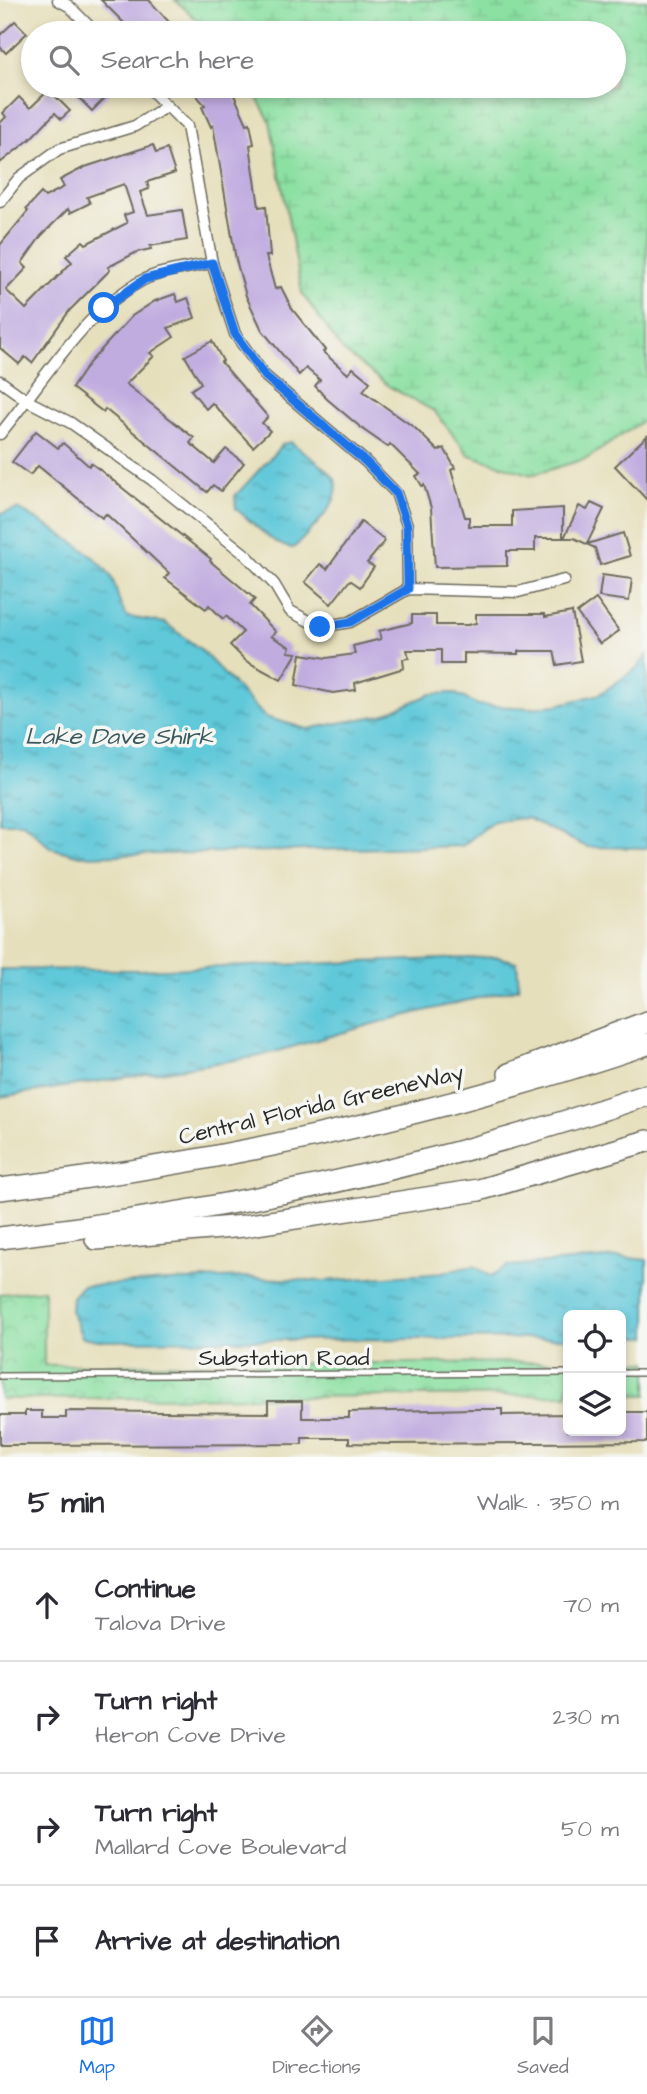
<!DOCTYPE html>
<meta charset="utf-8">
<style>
:root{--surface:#fff;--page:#f2f2f3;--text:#2b2b33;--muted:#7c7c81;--line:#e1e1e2;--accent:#1a73e8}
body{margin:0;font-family:"Architects Daughter",sans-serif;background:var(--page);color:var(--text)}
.controls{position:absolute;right:21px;bottom:21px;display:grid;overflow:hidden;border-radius:10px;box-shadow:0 4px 10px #0003}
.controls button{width:63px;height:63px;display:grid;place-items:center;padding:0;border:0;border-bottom:2px solid var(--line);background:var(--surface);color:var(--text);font:35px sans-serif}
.stop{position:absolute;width:21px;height:21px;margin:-16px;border:5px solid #1a73e8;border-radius:50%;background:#fff}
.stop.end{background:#1a73e8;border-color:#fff;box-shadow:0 2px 7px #0008}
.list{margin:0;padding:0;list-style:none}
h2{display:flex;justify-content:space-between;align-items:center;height:91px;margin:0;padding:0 28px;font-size:30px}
h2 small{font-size:23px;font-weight:400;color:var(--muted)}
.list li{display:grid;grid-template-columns:46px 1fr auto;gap:21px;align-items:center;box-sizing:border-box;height:112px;padding:0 28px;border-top:2px solid var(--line)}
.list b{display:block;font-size:26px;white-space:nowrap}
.list p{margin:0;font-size:23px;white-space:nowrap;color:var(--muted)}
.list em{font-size:23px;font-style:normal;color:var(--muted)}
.icon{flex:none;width:38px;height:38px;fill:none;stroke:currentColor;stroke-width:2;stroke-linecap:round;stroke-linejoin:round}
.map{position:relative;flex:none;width:647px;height:1457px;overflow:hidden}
.search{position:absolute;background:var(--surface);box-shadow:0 4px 10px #0003;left:21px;right:21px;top:21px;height:77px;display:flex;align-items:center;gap:18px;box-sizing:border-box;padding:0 24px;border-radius:38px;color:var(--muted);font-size:26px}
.sheet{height:539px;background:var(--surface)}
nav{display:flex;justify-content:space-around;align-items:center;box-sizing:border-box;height:98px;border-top:2px solid var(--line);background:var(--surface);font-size:19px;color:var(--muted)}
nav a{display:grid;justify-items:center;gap:4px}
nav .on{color:var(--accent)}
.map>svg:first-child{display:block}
</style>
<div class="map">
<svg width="647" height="1457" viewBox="0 0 647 1457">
<defs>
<pattern id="wetland-marsh" width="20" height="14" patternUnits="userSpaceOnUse" patternTransform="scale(1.75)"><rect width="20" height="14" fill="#8be0a2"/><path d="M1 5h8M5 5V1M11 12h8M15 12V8" fill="none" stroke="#78c08c"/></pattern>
<pattern id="park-crowns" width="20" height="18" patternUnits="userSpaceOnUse" patternTransform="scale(1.75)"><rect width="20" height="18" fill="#8be0a2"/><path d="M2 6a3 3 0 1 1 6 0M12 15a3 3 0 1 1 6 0" fill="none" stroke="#78c08c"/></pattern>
<pattern id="water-ripples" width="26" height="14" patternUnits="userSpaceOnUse" patternTransform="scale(1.75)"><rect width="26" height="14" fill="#5ec8d9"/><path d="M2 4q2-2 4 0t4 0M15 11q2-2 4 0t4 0" fill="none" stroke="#4ea3b0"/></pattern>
</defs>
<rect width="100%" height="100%" fill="#f6f6f2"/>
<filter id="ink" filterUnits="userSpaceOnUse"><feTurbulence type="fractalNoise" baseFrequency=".0143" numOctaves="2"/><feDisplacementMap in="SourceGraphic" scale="14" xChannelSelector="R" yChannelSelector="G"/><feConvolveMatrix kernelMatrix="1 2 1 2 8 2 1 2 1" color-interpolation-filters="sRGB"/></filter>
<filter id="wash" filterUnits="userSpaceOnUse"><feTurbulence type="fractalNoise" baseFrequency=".00686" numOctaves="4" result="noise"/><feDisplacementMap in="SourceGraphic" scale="28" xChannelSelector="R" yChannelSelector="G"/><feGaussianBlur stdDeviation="1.57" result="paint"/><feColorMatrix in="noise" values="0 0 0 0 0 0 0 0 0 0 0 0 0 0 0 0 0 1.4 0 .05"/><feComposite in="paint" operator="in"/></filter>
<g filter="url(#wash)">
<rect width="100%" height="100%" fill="#e6dfbb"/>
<path fill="url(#wetland-marsh)" stroke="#5b8666" stroke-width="2" d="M175,0H647V418L588,458L532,475L469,455L434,411L390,387L342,350L302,293L270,121L250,86H614V33H212Z"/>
<g fill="url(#park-crowns)" stroke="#5b8666" stroke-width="2">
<path d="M44,1290V1365L568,1362V1395L0,1399V1294Z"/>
<rect x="621" y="1362" width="26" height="33"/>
</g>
<g fill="url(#water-ripples)" stroke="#447a82" stroke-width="2">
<path d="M291,442C304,453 319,462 331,474C352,496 308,532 294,548C276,549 252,521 236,509L235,496L283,444Z"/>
<path d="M18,509C43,523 98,553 111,577C119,591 115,600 128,617L165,623L200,649L265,717L307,729L382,715L431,694L454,693L478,705L531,708L557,705L600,694L637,668L647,655V848L587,847L527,818L494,821L462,846L80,856L51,848L23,823H0V514Z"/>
<path d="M497,957L517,962L519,988L391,1019L260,1056L0,1097V969L139,970Z"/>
<path d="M619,1257L647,1260V1337H621V1315H568V1338L104,1341L82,1337L71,1311L72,1297L82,1286L240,1277L322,1281L432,1274L474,1266L491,1276L508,1266Z"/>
</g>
<g id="blocks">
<g fill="#c1ace0" fill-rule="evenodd">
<path d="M101,0H149L179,33H124L129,28Z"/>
<path d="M15,21L27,33L6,53L0,47V35Z"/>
<path d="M75,86H117L92,111L76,95L80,91Z"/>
<path d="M188,86H230L247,124L250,123L254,144L250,145L259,207L266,206L270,256H266L275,289L281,287L292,309L325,350L323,352L348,374L353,368L370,382L363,391L415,428L438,451L444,448L455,468L451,470L465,517H469V526H512V511L563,508V538H535V551H507V566L435,567L431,508L424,485L422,486L416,476L420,474L390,444L388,447L365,431L327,399L315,386L320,380L306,368L299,375L262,330L246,296L236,260L213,125L211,127L202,107L205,105Z"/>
<path d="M49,90L70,111L61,119L55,113L29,140L0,163V123L6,117L3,113L19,97L30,108Z"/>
<path d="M153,145L156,153L167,149L175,173L147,182L149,189L140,192L148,215L182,210L187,240L150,246L151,249L137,252L108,267L110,270L70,310L32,363L25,357L19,364L0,348V245L28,211L26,209L41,193L45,197L64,187L60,180L85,167ZM124,184L133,212L124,215L127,223L86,244L83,241L66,256L72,262L26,309L6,290L27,268L22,263L41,236L68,209L70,213L90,203L87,197Z"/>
<path d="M175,294L178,302L188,298L195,318L168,328L174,337L150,353L154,356L126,384L194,438L190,443L214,463L226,449L244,463L221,491L213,485L207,492L105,409L103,412L72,388L89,363L132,316L155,301Z"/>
<path d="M212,341L223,361L221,362L268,417L262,423L270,431L253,447L212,403L206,409L191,390L201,383L185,356Z"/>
<path d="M36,431L58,448L63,443L89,466L91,463L100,470L211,559L210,561L255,599L250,605L276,632L271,636L290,647L288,652L297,653L281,680L246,661L230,645L243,632L226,616L223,619L209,605L206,609L165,578L169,573L106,514L102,518L38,466L30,475L12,462Z"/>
<path d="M647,436V500L615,466Z"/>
<path d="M591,503L604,509L587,544L623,533L630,556L600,565L595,548L574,538H564L579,506L587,510Z"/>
<path d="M361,522L385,541L367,563L374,567L360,587L350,580L331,604L305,582L320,564L327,569Z"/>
<path d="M602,575L632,579L629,601L599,597Z"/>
<path d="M596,599L619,631L600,644L577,613Z"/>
<path d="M572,612L581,661L557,665L554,651H518V654L464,653V664H441V650H407L409,658L403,659L404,668L355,683L356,690L333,693L296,685L301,654L327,658L355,654L353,646L381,639L379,631L412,623V615H436V625H468L476,623V614H545V617Z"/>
<path d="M268,1401H302V1418H349V1412L474,1409H502V1415L568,1414V1431H621V1412H647V1442L390,1444L349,1443V1438H302V1444L0,1445V1415H25V1411H42V1418H66V1411L268,1413Z"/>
</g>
</g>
</g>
<g filter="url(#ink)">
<use href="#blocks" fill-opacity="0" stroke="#6c6a5d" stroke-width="2"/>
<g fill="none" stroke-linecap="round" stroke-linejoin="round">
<defs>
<g id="lane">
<path d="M621,1373H647"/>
<path d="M0,1376L568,1373"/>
</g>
<g id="street">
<path d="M58,0L69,6L96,33"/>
<path d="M147,86L187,126L212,263L235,334L265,376L366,462L396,493L407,525L408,589"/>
<path d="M0,202L19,178L59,149L135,126L167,106"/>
<path d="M0,381L28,401L71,423L152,480L246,555L274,584L290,611L320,627L350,622L408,589L518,592L564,580"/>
<path d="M0,434C43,382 82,313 143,280C162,270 191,268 212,263"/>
</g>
<g id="highway">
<path d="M509,1074L647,1022"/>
<path d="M0,1189C220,1163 437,1115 647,1044"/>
<path d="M0,1238C220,1212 438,1166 647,1095"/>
<path d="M96,1239L244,1226L479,1190L647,1141"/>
</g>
</defs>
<use href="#lane" stroke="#6c6a5d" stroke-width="8"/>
<use href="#street" stroke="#6c6a5d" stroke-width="13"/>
<use href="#highway" stroke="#6c6a5d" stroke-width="24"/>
<use href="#lane" stroke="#fff" stroke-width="5"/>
<use href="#street" stroke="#fff" stroke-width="10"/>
<use href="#highway" stroke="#fff" stroke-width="21"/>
</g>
</g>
<g fill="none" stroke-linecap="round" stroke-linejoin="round" filter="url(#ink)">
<path stroke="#1a73e8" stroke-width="9" d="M104,308L145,279L212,263L235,334L265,376L366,462L396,493L407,525L408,589L350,622L320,627"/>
</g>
<g text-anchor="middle" stroke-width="7" stroke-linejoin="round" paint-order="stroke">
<g font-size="23" fill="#2b2b2b" stroke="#f6f6f2">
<text transform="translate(321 1104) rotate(-13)" y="8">Central Florida GreeneWay</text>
<text x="284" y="1365">Substation Road</text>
</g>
<g font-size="24" font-style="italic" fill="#3a5a5f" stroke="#f6f6f2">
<text x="119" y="744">Lake Dave Shirk</text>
</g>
</g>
</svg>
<div class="controls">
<button><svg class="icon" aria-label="locate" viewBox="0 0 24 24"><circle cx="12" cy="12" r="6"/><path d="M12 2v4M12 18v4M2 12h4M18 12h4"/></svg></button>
<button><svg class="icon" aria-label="layers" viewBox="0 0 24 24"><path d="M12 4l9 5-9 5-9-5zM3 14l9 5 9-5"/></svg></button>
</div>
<div class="stop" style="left:104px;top:308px"></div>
<div class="stop end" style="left:320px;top:627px"></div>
<div class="search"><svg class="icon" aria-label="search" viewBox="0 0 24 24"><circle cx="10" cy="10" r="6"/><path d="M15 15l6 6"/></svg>Search here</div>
</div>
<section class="sheet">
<h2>5 min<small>Walk · 350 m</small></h2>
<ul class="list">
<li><svg class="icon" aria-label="ahead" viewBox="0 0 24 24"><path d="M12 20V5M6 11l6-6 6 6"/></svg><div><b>Continue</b><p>Talova Drive</p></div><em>70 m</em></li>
<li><svg class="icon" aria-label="right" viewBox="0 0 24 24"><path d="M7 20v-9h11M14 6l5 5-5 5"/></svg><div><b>Turn right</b><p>Heron Cove Drive</p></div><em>230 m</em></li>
<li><svg class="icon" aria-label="right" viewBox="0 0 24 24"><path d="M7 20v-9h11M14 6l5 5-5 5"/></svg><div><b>Turn right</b><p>Mallard Cove Boulevard</p></div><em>50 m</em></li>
<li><svg class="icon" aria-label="arrive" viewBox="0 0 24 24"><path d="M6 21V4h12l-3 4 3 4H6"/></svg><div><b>Arrive at destination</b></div></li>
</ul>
</section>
<nav>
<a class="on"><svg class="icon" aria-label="map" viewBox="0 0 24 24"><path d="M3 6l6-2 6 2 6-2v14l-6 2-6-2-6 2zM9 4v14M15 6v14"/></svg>Map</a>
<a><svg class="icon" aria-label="directions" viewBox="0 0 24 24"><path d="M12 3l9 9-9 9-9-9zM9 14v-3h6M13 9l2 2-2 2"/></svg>Directions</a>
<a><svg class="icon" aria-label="saved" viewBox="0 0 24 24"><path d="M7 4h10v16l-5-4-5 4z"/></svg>Saved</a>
</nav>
